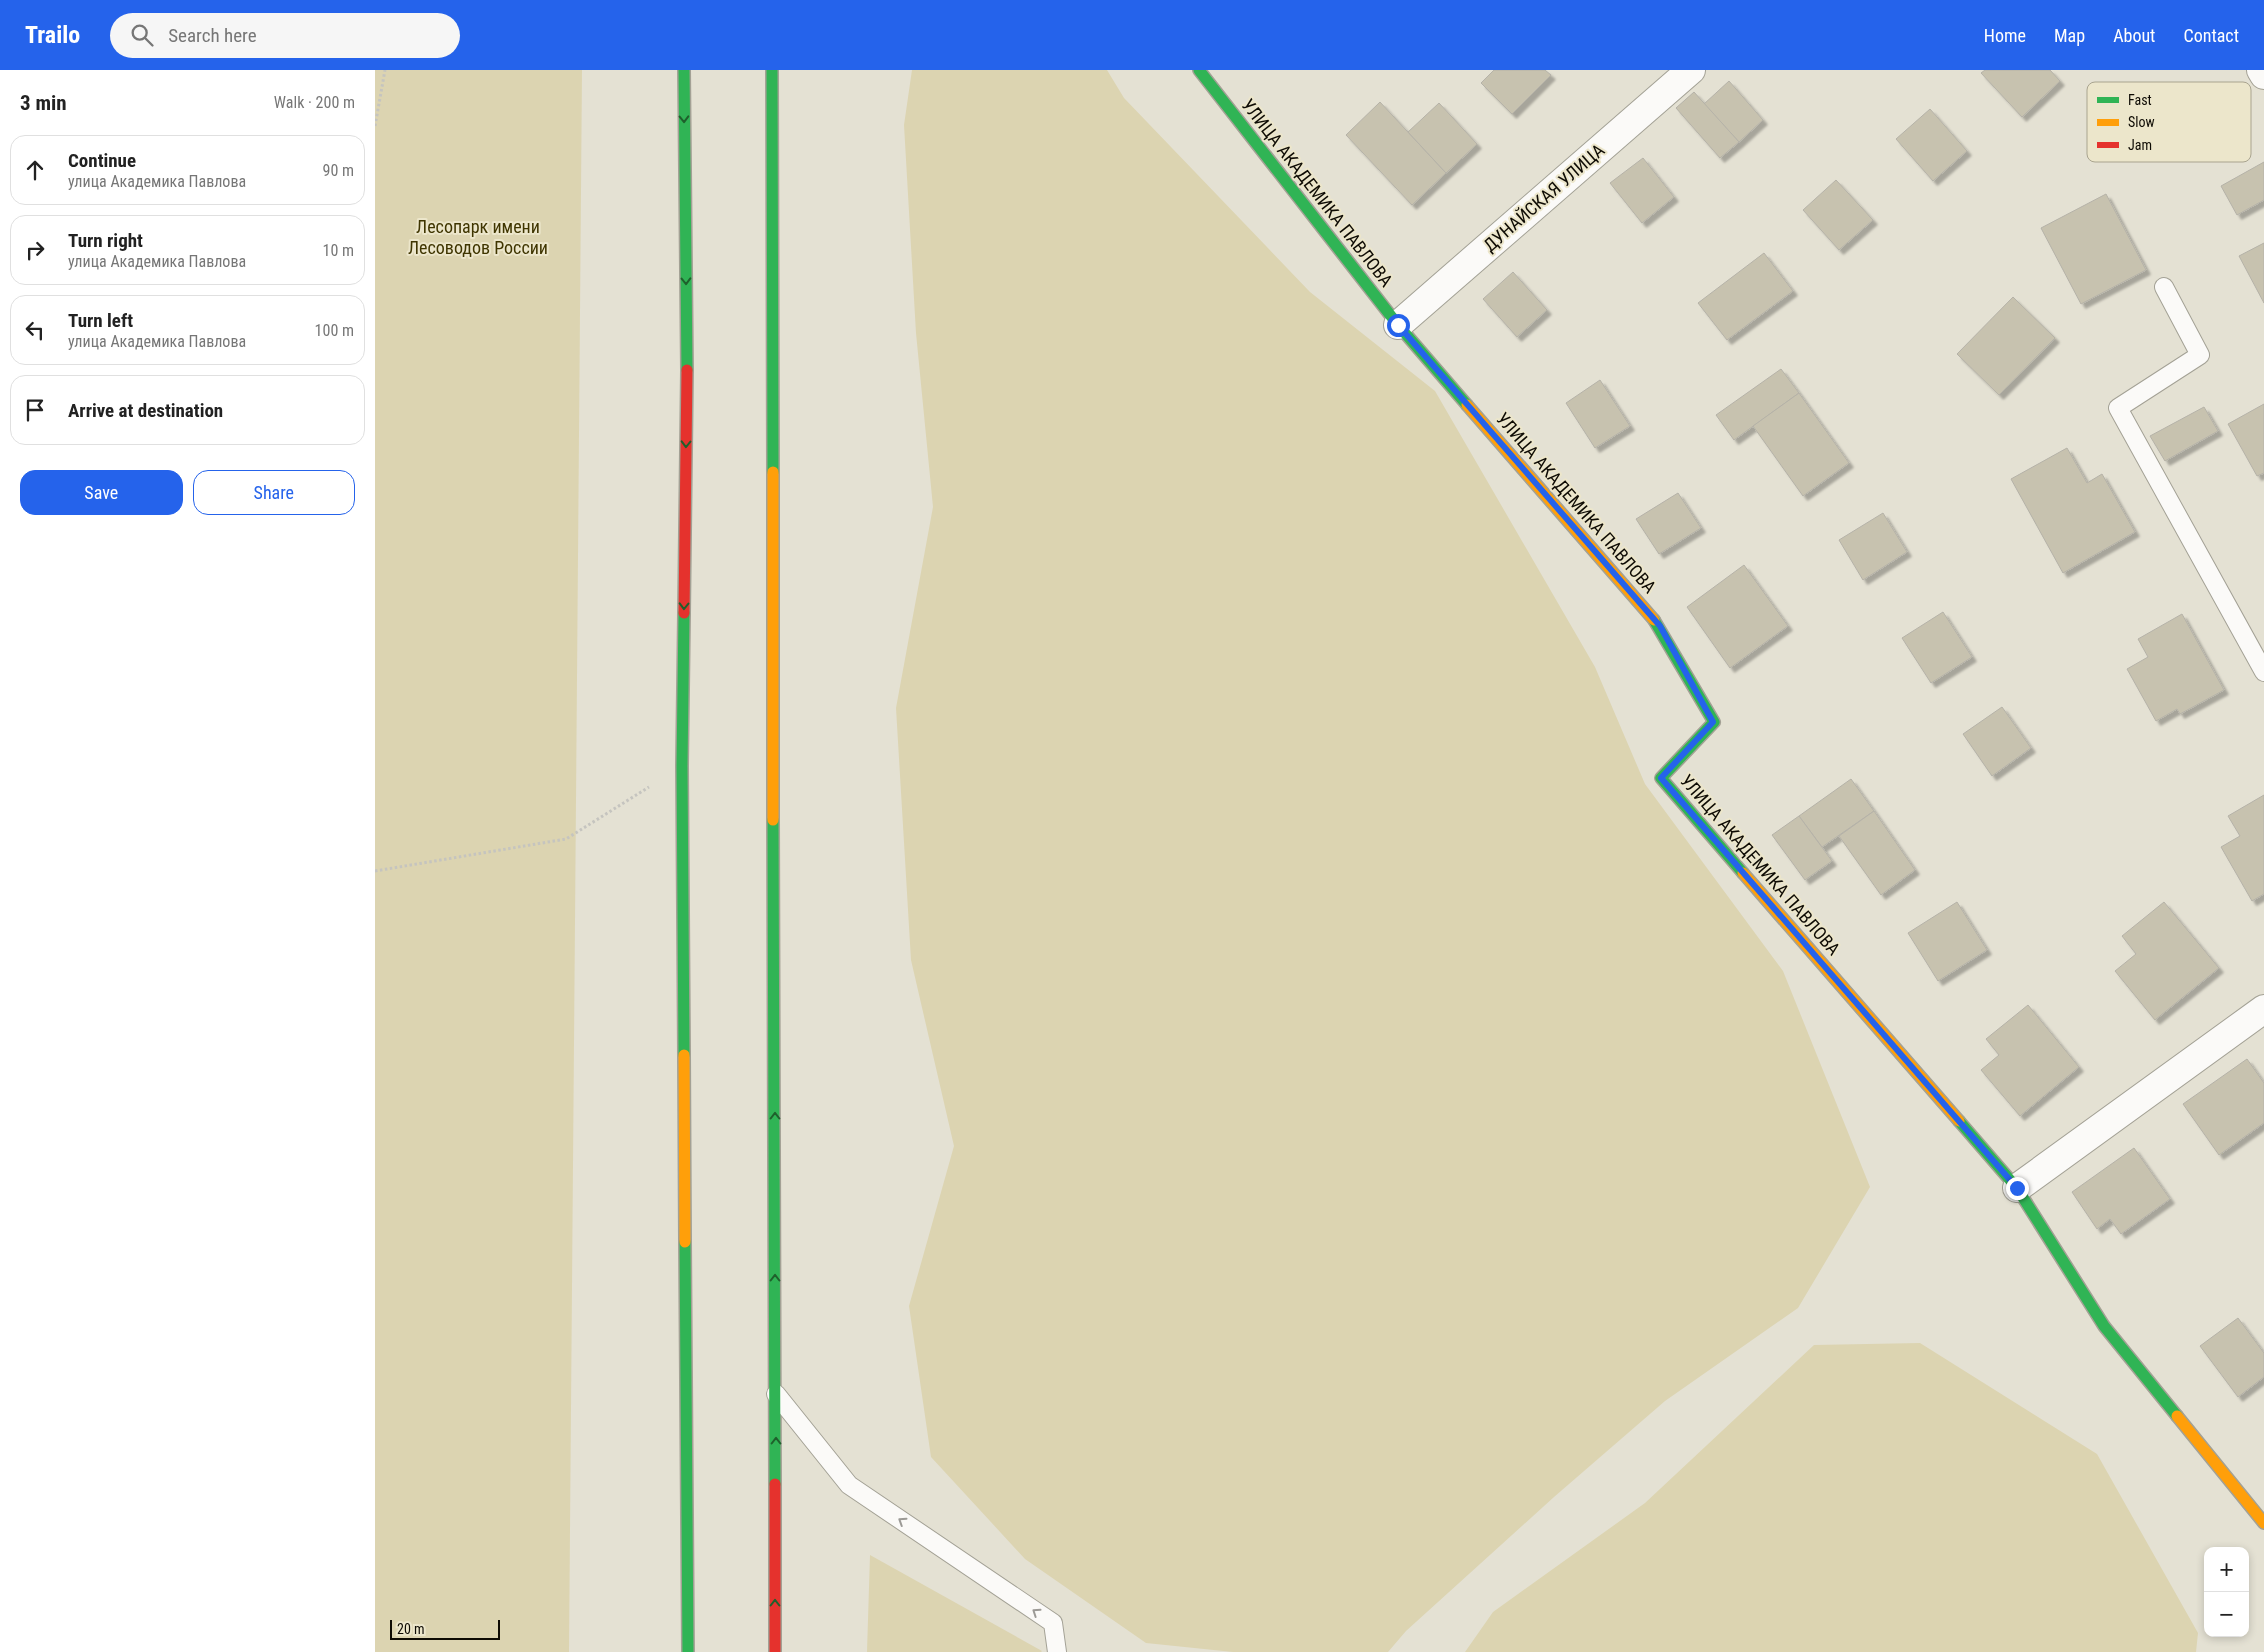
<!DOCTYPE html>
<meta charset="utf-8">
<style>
:root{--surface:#fff;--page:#f6f6f6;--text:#222;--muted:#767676;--line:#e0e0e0;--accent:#2563eb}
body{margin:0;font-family:"Roboto Condensed",sans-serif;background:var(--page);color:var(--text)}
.controls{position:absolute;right:15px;bottom:15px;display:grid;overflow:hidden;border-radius:10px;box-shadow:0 2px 8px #0003}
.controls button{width:45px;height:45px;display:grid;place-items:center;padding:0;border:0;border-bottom:1px solid var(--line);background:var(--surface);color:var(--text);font:25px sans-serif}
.scale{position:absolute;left:15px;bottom:12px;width:110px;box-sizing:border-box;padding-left:5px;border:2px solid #0e0b04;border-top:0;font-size:14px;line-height:18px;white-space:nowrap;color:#0e0b04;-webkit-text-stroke:4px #ece6cb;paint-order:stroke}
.stop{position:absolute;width:15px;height:15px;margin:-11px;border:4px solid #2563eb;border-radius:50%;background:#fff}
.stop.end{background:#2563eb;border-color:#fff;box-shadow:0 1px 5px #0008}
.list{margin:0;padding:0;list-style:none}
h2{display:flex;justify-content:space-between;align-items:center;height:65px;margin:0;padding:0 20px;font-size:21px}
h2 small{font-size:16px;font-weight:400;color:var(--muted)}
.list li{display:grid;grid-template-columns:32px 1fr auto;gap:15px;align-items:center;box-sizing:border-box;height:70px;margin:0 10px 10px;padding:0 10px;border:1px solid var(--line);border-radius:15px}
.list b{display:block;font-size:19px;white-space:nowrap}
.list p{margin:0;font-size:16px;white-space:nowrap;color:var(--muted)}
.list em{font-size:16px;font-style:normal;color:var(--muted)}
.actions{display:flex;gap:10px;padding:15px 20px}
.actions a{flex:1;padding:11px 0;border:1px solid var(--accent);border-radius:15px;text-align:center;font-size:18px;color:var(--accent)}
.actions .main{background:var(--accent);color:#fff}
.icon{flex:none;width:28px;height:28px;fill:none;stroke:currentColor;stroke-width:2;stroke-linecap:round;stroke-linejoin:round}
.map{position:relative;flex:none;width:1889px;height:1582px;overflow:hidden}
header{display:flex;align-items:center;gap:30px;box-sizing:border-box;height:70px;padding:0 25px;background:var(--accent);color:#fff}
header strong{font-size:24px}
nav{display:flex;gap:28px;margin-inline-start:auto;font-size:18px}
.search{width:350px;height:45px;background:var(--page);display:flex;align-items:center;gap:12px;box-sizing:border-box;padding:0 18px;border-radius:28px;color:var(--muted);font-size:19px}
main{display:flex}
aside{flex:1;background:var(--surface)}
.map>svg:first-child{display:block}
</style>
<header>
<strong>Trailo</strong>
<div class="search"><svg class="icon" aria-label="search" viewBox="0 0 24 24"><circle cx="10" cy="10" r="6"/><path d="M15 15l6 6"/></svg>Search here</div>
<nav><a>Home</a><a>Map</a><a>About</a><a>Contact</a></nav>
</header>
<main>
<aside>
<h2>3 min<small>Walk · 200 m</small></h2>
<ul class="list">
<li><svg class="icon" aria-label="ahead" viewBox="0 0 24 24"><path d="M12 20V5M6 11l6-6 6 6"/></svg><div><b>Continue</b><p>улица Академика Павлова</p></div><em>90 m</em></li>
<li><svg class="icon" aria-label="right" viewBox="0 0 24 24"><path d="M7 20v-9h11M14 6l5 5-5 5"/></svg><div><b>Turn right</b><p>улица Академика Павлова</p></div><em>10 m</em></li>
<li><svg class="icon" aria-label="left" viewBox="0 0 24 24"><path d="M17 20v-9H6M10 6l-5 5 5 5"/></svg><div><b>Turn left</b><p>улица Академика Павлова</p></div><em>100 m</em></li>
<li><svg class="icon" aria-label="arrive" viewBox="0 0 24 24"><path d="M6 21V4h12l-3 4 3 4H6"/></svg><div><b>Arrive at destination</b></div></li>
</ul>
<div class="actions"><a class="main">Save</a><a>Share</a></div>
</aside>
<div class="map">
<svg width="1889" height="1582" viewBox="0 0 1889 1582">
<defs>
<filter id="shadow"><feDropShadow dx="4.5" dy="4.5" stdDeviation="1" flood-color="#0004"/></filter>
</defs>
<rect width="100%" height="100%" fill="#e4e1d3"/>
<g fill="#dcd4b1">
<path d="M0,0H207L194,1582H0Z"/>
<path d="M537,0H732L749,28L935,222L1060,321L1220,597L1270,714L1408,901L1495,1117L1423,1238L1290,1331L1179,1427L1031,1561L1013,1582H858L771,1573L650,1489L556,1387L534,1236L579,1076L536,890L521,638L558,437L541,263L529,55Z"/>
<path d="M1545,1273L1722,1384L1823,1563L1821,1582H1090L1118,1542L1270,1433L1439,1275Z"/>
<path d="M495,1485L667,1581L666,1582H492Z"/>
</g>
<g fill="#c7c2af" stroke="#b5b2a8" filter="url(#shadow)">
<path d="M1119,0H1170L1176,5L1137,44L1106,13Z"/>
<path d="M1610,0H1675L1685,11L1647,47L1606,3Z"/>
<path d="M1354,11L1388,50L1364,72L1329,34Z"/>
<path d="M1319,22L1364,72L1345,88L1301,38Z"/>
<path d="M1005,32L1071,103L1037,135L971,65Z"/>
<path d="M1064,33L1102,74L1071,103L1033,62Z"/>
<path d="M1555,39L1592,81L1558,111L1521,69Z"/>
<path d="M1268,88L1299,127L1267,153L1235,113Z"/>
<path d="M1889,92V130L1862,145L1846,116Z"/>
<path d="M1461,110L1498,150L1464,180L1428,140Z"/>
<path d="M1731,124L1771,200L1706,234L1666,158Z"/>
<path d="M1889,173V233L1864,186Z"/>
<path d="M1389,183L1418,221L1352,270L1323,233Z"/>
<path d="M1138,202L1172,240L1142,267L1108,229Z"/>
<path d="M1638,227L1680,268L1624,325L1582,284Z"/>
<path d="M1406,299L1424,323L1359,370L1341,345Z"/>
<path d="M1225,310L1255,356L1220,378L1191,333Z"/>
<path d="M1424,323L1474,393L1428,426L1378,356Z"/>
<path d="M1889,334V403L1882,406L1853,354Z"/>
<path d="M1829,337L1843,361L1790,391L1775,366Z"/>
<path d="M1692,378L1712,413L1727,404L1760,462L1688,503L1636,409Z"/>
<path d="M1303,423L1326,458L1284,484L1261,449Z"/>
<path d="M1508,443L1532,482L1488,510L1464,470Z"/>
<path d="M1369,495L1413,556L1355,598L1312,537Z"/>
<path d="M1568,542L1597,587L1556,613L1527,568Z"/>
<path d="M1807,544L1849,620L1805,644L1802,639L1781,651L1752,599L1773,587L1763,569Z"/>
<path d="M1627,637L1656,678L1617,706L1588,664Z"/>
<path d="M1476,709L1499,741L1447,777L1424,746Z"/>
<path d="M1889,725V824L1877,831L1846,777L1865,766L1853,746Z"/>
<path d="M1499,741L1540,800L1506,825L1464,766Z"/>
<path d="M1424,746L1457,791L1430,810L1397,765Z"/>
<path d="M1582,832L1612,880L1563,911L1533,863Z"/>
<path d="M1789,832L1844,898L1780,950L1740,901L1761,884L1747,866Z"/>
<path d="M1653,935L1704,997L1645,1046L1606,1000L1624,985L1611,969Z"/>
<path d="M1872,989L1889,1013V1053L1844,1085L1808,1034Z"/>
<path d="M1759,1078L1795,1129L1746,1164L1735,1149L1722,1159L1697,1122Z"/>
<path d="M1863,1248L1889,1283V1307L1863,1327L1825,1276Z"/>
</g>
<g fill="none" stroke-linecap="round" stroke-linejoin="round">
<defs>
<g id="lane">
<path d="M1789,217L1825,285L1743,338L1889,602"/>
<path d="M401,1324L474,1415L678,1553L682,1582"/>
</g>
<g id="street">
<path d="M1886,0L1889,5"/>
<path d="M1023,255L1316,0"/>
<path d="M1642,1118L1889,939"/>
</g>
<g id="fast">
<path d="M309,0L312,300"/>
<path d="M397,0L398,402"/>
<path d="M824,0L1023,255L1092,335"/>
<path d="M309,543L307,696L309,985"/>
<path d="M1279,550L1339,652L1286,708L1368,803"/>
<path d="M398,750L400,1414"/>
<path d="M1584,1051L1642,1118L1729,1256L1802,1346"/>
<path d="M310,1172L313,1582"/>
</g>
<g id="slow">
<path d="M1092,335L1279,550"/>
<path d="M398,402V750"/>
<path d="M1368,803L1584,1051"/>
<path d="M309,985L310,1172"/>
<path d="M1802,1346L1889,1453"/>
</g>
<g id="jam">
<path d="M309,543L312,300"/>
<path d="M400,1414V1582"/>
</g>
</defs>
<use href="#lane" stroke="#a3a195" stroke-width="20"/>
<use href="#street" stroke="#a3a195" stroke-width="30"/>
<use href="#fast" stroke="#a3a195" stroke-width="14"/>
<use href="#slow" stroke="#a3a195" stroke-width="14"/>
<use href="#jam" stroke="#a3a195" stroke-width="14"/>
<g stroke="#c5c4bf" stroke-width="3" stroke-dasharray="2.5 2.5" stroke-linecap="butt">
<path d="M0,56L10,0"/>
<path d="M0,801L191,769L274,717"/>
</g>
<use href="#lane" stroke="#fbfaf8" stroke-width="18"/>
<use href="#street" stroke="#fbfaf8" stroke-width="28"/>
<use href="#fast" stroke="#30b455" stroke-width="11"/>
<use href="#slow" stroke="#ff9f0a" stroke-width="11"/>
<use href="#jam" stroke="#e5322d" stroke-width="11"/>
</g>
<defs><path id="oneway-chevron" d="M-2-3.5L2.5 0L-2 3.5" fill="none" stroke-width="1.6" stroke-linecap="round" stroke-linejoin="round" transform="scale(1.25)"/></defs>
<g stroke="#1f602c">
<use href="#oneway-chevron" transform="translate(309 49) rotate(89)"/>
<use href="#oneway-chevron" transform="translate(311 211) rotate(89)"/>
<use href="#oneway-chevron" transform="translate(311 374) rotate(91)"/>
<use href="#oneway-chevron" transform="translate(309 536) rotate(91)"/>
<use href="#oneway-chevron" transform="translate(400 1046) rotate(-90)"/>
<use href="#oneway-chevron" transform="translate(400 1208) rotate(-90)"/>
<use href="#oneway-chevron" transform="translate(401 1371) rotate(-90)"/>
<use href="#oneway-chevron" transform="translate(400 1533) rotate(-90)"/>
</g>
<g stroke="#9c9a96">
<use href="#oneway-chevron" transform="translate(527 1451) rotate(-147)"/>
<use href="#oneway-chevron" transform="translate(661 1542) rotate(-146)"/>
</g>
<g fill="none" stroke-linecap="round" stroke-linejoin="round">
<path stroke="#2563eb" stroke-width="6" d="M1023,255L1285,556L1338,652L1286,708L1642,1118"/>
</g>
<g text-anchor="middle" stroke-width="4" stroke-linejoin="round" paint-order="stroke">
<g font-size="18" fill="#0e0b04" stroke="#ece6cb">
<text transform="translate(942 123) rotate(52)" y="6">УЛИЦА АКАДЕМИКА ПАВЛОВА</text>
<text transform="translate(1169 128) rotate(-41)" y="6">ДУНАЙСКАЯ УЛИЦА</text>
<text transform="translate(1201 433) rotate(49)" y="6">УЛИЦА АКАДЕМИКА ПАВЛОВА</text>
<text transform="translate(1385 795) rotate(49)" y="6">УЛИЦА АКАДЕМИКА ПАВЛОВА</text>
</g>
<g font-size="18" fill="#3f3500" stroke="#ece6cb">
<text x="103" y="163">Лесопарк имени<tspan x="103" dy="21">Лесоводов России</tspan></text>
</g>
</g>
<rect x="1712" y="12" width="164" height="80" rx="8" fill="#ece6cb" stroke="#a9a48f" stroke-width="1"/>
<rect x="1722" y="27" width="22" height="6" fill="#30b455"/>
<rect x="1722" y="49" width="22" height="7" fill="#ff9f0a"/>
<rect x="1722" y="72" width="22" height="6" fill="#e5322d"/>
<g font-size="14" fill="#0e0b04">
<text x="1753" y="35">Fast</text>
<text x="1753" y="57">Slow</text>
<text x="1753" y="80">Jam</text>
</g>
</svg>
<div class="controls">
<button>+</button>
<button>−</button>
</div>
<div class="scale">20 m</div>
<div class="stop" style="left:1023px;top:255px"></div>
<div class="stop end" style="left:1642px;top:1118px"></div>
</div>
</main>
